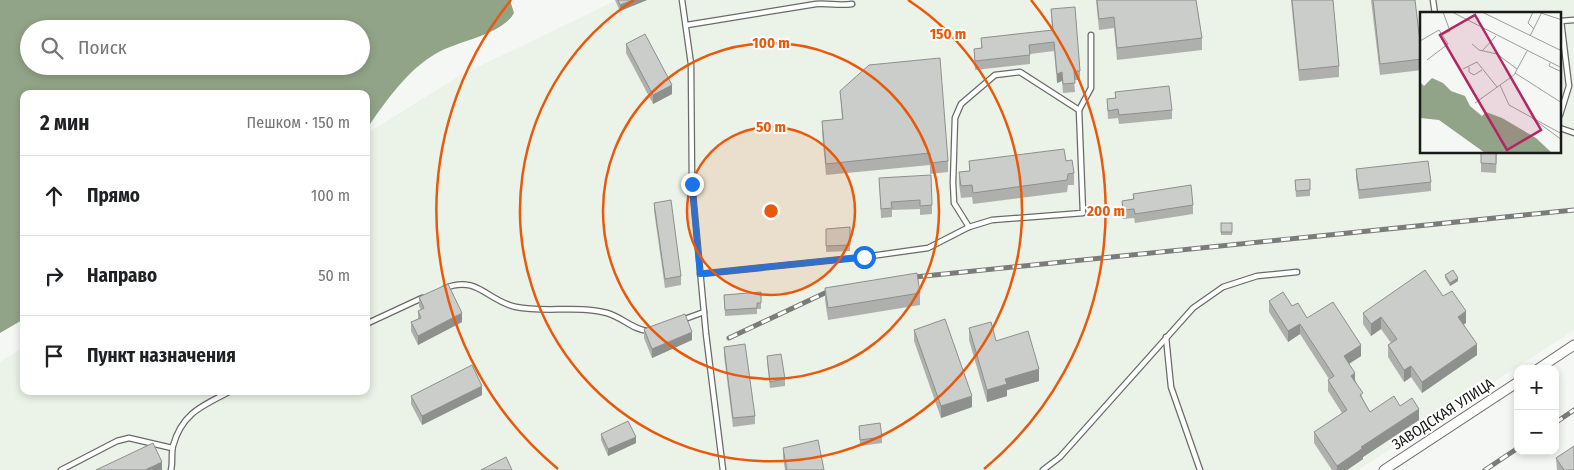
<!DOCTYPE html>
<html lang="ru">
<meta charset="utf-8">
<style>
:root{--surface:#fff;--page:#f6f6f6;--text:#202124;--muted:#757577;--line:#e0e0e0}
body{margin:0;font-family:"Fira Sans Condensed",sans-serif;background:var(--page);color:var(--text)}
.controls{position:absolute;right:15px;bottom:15px;display:grid;overflow:hidden;border-radius:10px;box-shadow:0 2px 8px #0003}
.controls button{width:45px;height:45px;display:grid;place-items:center;padding:0;border:0;border-bottom:1px solid var(--line);background:var(--surface);color:var(--text);font:25px sans-serif}
.stop{position:absolute;width:15px;height:15px;margin:-11px;border:4px solid #1a73e8;border-radius:50%;background:#fff}
.stop.end{background:#1a73e8;border-color:#fff;box-shadow:0 1px 5px #0008}
.list{margin:0;padding:0;list-style:none}
h2{display:flex;justify-content:space-between;align-items:center;height:65px;margin:0;padding:0 20px;font-size:21px}
h2 small{font-size:16px;font-weight:400;color:var(--muted)}
.list li{display:grid;grid-template-columns:32px 1fr auto;gap:15px;align-items:center;box-sizing:border-box;height:80px;padding:0 20px;border-top:1px solid var(--line)}
.list b{display:block;font-size:19px;white-space:nowrap}
.list em{font-size:16px;font-style:normal;color:var(--muted)}
.icon{flex:none;width:28px;height:28px;fill:none;stroke:currentColor;stroke-width:2;stroke-linecap:round;stroke-linejoin:round}
.map{position:relative;flex:none;width:1574px;height:470px;overflow:hidden}
.search{position:absolute;background:var(--surface);box-shadow:0 2px 8px #0003;left:20px;top:20px;width:350px;height:55px;display:flex;align-items:center;gap:12px;box-sizing:border-box;padding:0 18px;border-radius:28px;color:var(--muted);font-size:19px}
.panel{position:absolute;background:var(--surface);box-shadow:0 2px 8px #0003;left:20px;top:90px;width:350px;height:305px;border-radius:10px}
.map>svg:first-child{display:block}
</style>
<div class="map">
<svg width="1574" height="470" viewBox="0 0 1574 470">
<rect width="100%" height="100%" fill="#f5f7f4"/>
<path fill="#ebf2e7" fill-rule="evenodd" d="M617,0H1574V330L1358,470H0V362L24,347V391H366V134L461,75ZM1422,14H1560V152H1422Z"/>
<path fill="#92a487" fill-rule="evenodd" d="M0,0H510L514,13C502,35 458,41 437,53C408,69 385,102 366,130V94H24V319L0,333ZM29,29H361V66H29Z"/>
<g fill="none" stroke-linecap="round" stroke-linejoin="round">
<defs>
<g id="lane">
<path d="M682,0L691,64L692,184L706,334L723,470"/>
<path d="M1433,0L1435,14"/>
<path d="M1560,21L1574,20"/>
<path d="M687,25L816,4C829,3 839,6 852,4"/>
<path d="M1560,115L1569,86L1561,21"/>
<path d="M1560,128L1574,133"/>
<path d="M969,227L954,203L953,183L955,118L961,104L995,75L1020,72L1079,110"/>
<path d="M700,274L864,257L928,248L969,227L992,220L1083,213L1079,110L1091,88V35"/>
<path d="M445,288C478,275 487,301 516,307C546,313 577,305 607,313C622,317 633,330 648,331"/>
<path d="M682,320L704,312"/>
<path d="M366,324L422,298"/>
<path d="M1166,337L1171,387L1200,470"/>
<path d="M61,470L117,441L129,438L172,448"/>
<path d="M171,470C173,462 171,454 173,446C182,413 202,406 231,391"/>
<path d="M1043,470L1060,457L1193,308L1223,287L1257,276L1297,272"/>
</g>
<g id="street">
<path d="M1538,369L1574,345"/>
<path d="M1384,470L1518,382"/>
</g>
</defs>
<use href="#lane" stroke="#696b68" stroke-width="7"/>
<use href="#street" stroke="#696b68" stroke-width="11"/>
<use href="#lane" stroke="#fff" stroke-width="4.5"/>
<use href="#street" stroke="#fff" stroke-width="9"/>
<defs>
<g id="rail">
<path d="M905,278L1574,210"/>
<path d="M729,338L827,292L839,289"/>
<path d="M1555,423L1574,410"/>
<path d="M1485,470L1518,448"/>
</g>
</defs>
<use href="#rail" stroke="#7b7c7a" stroke-width="5"/>
<use href="#rail" stroke="#fff" stroke-width="3" stroke-dasharray="9" stroke-linecap="butt"/>
</g>
<g fill="#afb0ae">
<path d="M615,0H647L620,11Z"/>
<path d="M1096,0H1196L1202,38V50L1117,60L1114,28L1099,30Z"/>
<path d="M1291,0H1333L1339,66V77L1299,81Z"/>
<path d="M1371,0H1415L1422,59V70L1380,75Z"/>
<path d="M1051,9L1080,71V80H1074L1075,92L1063,93L1062,81L1057,83L1054,51L1030,54V64L975,70L974,49L981,48V38L1052,30Z"/>
<path d="M626,44L672,94L653,104L626,53Z"/>
<path d="M840,91L948,161V172L930,174V165L826,175L822,133V121L842,119Z"/>
<path d="M1115,92L1172,110V119L1119,124L1118,118L1108,119L1107,99L1115,98Z"/>
<path d="M1481,152H1497L1496,173L1481,172Z"/>
<path d="M969,161H1066L1074,173V185H1068L1067,192L973,204L972,197L961,198L959,184V172L969,171Z"/>
<path d="M1356,169L1431,182V191L1359,199L1356,178Z"/>
<path d="M879,178L932,205V214L920,215V209L892,210V217L881,218Z"/>
<path d="M1295,180L1310,190V196L1296,197Z"/>
<path d="M1133,194L1193,205V214L1135,223L1134,218L1123,219L1122,210V201L1133,199Z"/>
<path d="M654,203L681,276V285L665,288L654,211Z"/>
<rect x="1221" y="223" width="11" height="12"/>
<path d="M850,227V251L826,252V229Z"/>
<path d="M1445,275L1458,281L1450,286L1445,278Z"/>
<path d="M825,288L920,293V305L828,320L825,300Z"/>
<path d="M761,292V309H757V314L725,316L724,295Z"/>
<path d="M1443,296L1466,323L1464,324L1477,355L1422,393L1411,377L1404,382L1388,357V345L1391,343L1381,329L1371,336L1363,324V313Z"/>
<path d="M419,297L462,322L418,345L411,331V322L418,319V311L421,310L419,306Z"/>
<path d="M1269,301L1292,306L1307,318L1361,356L1349,364L1363,399L1370,412L1400,406L1419,420L1363,457V459L1347,470H1332L1314,443V432L1342,413L1328,391V380L1329,379L1300,334L1288,342L1269,312Z"/>
<path d="M969,328L996,341L1039,381L1007,390V396L987,402L969,340Z"/>
<path d="M644,329L692,340L652,358L644,338Z"/>
<path d="M914,330L972,407L941,418L914,341Z"/>
<path d="M724,347L755,416V424L733,427L724,356Z"/>
<path d="M767,356L785,379V386L770,388L767,362Z"/>
<path d="M482,395L422,425L411,404V396Z"/>
<path d="M859,426L882,437V443L860,446Z"/>
<path d="M601,434L636,443L608,456L601,440Z"/>
<path d="M783,448L824,470H785L783,457Z"/>
<path d="M1556,458L1574,470H1557Z"/>
</g>
<g fill="#8e908d">
<path d="M633,0H647L620,11V5Z"/>
<path d="M1062,72V81L1057,83V74Z"/>
<path d="M672,85V94L653,104V95Z"/>
<path d="M1458,278V281L1450,286V283Z"/>
<path d="M1466,311V323L1458,328V317Z"/>
<path d="M462,313V322L418,345V336Z"/>
<path d="M1381,317V329L1371,336V324Z"/>
<path d="M1300,324V334L1288,342V331Z"/>
<path d="M692,332V340L652,358V349Z"/>
<path d="M1477,344V355L1422,393V382Z"/>
<path d="M1361,345V356L1344,367V356Z"/>
<path d="M1411,366V377L1404,382V370Z"/>
<path d="M1039,369V381L1007,390V396L987,402V390L1005,379Z"/>
<path d="M1355,373V384L1351,376Z"/>
<path d="M482,386V395L422,425V416Z"/>
<path d="M972,396V407L941,418V406Z"/>
<path d="M1419,409V420L1363,457V459L1347,470H1337V466L1361,447Z"/>
<path d="M636,437V443L608,456V449Z"/>
<path d="M162,462V470H145Z"/>
</g>
<g fill="#cbcdca" stroke="#8e908d">
<path d="M618,0H633L620,5Z"/>
<path d="M1097,0H1196L1202,38L1117,48L1114,17L1099,19Z"/>
<path d="M1292,0H1333L1339,66L1299,70Z"/>
<path d="M1373,0H1415L1422,59L1380,64Z"/>
<path d="M1075,7L1080,71H1074L1075,83L1063,84L1062,72L1057,74L1054,42L1029,45L1030,55L975,61L974,49L982,48L981,38L1053,30L1051,9Z"/>
<path d="M645,34L672,85L653,95L626,44Z"/>
<path d="M940,58L948,161L930,163V153L826,164L822,121L843,119L840,91L869,65Z"/>
<path d="M1169,86L1172,110L1119,115L1118,109L1108,111L1107,99L1116,98L1115,92Z"/>
<path d="M1064,149L1066,161L1072,160L1074,173L1068,174L1067,180L973,193L972,185L961,186L959,172L970,171L969,161Z"/>
<path d="M1481,152H1496V164L1481,163Z"/>
<path d="M1428,161L1431,182L1359,190L1356,169Z"/>
<path d="M931,175L932,205L920,206V200L891,202L892,208L881,209L879,178Z"/>
<path d="M1310,179V190L1296,191L1295,180Z"/>
<path d="M1191,185L1193,205L1135,214L1134,209L1123,210L1122,201L1134,199L1133,194Z"/>
<path d="M671,200L681,276L665,279L654,203Z"/>
<rect x="1221" y="223" width="11" height="9"/>
<path d="M850,227V245L826,246V229Z"/>
<path d="M1425,270L1443,296L1452,291L1466,311L1458,317L1477,344L1422,382L1411,366L1404,370L1388,345L1397,339L1381,317L1371,324L1363,313Z"/>
<path d="M1453,270L1458,278L1450,283L1445,275Z"/>
<path d="M917,273L920,293L828,308L825,288Z"/>
<path d="M448,284L462,313L418,336L411,322L421,318L418,311L424,308L419,297Z"/>
<path d="M761,292V303H757V308L725,310L724,295Z"/>
<path d="M1283,292L1292,306L1298,303L1307,318L1333,302L1361,345L1344,356L1355,373L1351,376L1363,393L1360,395L1370,412L1394,396L1400,406L1412,398L1419,409L1361,447L1363,448L1337,466L1314,432L1347,410L1328,380L1334,376L1300,324L1288,331L1269,301Z"/>
<path d="M685,314L692,332L652,349L644,329Z"/>
<path d="M945,319L972,396L941,406L914,330Z"/>
<path d="M991,322L996,341L1028,331L1039,369L1005,379L1007,384L987,390L969,328Z"/>
<path d="M745,344L755,416L733,418L724,347Z"/>
<path d="M781,354L785,379L770,382L767,356Z"/>
<path d="M472,365L482,386L422,416L411,396Z"/>
<path d="M628,421L636,437L608,449L601,434Z"/>
<path d="M880,423L882,437L860,440L859,426Z"/>
<path d="M818,440L824,470H787L783,448Z"/>
<path d="M153,443L162,462L145,470H96Z"/>
<path d="M1574,446V470H1564L1556,458Z"/>
<path d="M506,457L512,470H481Z"/>
</g>
<g fill="none" stroke-linecap="round" stroke-linejoin="round">
<path stroke="#1a73e8" stroke-width="6" d="M692,184L700,274L864,257"/>
</g>
<circle cx="771" cy="211" r="84" fill="#e8590c" fill-opacity=".12"/>
<g fill="none" stroke="#e8590c" stroke-width="2.5">
<circle cx="771" cy="211" r="84"/>
<circle cx="771" cy="211" r="168"/>
<path d="M908 0A251 251 0 1 1 634 0"/>
<path d="M558 469A335 335 0 0 1 511 0M1031 0A335 335 0 0 1 984 469"/>
</g>
<g text-anchor="middle" stroke-width="4" stroke-linejoin="round" paint-order="stroke">
<g font-size="15" fill="#181918" stroke="#fff">
<text transform="translate(1443 414) rotate(-33)" y="5">ЗАВОДСКАЯ УЛИЦА</text>
</g>
</g>
<g transform="translate(1420 12)">
<rect width="141" height="141" fill="#f5f7f4"/>
<path d="M12,66L23,71L31,79L45,84L50,94L62,104L66,100L82,106L116,126L132,141H65L19,108L0,106V70L4,74Z" fill="#92a487"/>
<path fill="none" stroke="#9d9e9c" stroke-width="1" d="M32,0L142,56M62,0L142,39M113,0L108,11L114,17M118,0L142,8M22,23L30,19L23,0M110,24L122,0M0,29L19,18L28,32L7,48M52,32L59,38L77,42L97,57M62,39L76,24M130,51L129,54L142,60M49,55V60L54,63L62,58M43,57L57,50L77,75M95,61L142,91M80,73L89,93L142,122M55,91L94,63L107,39M112,106L142,128"/>
<path fill="#b22763" fill-opacity="0.15" stroke="#b22763" stroke-width="2.5" d="M55,3L121,118L87,138L20,23Z"/>
<rect width="141" height="141" fill="none" stroke="#181918" stroke-width="2.5"/>
</g>
<circle cx="771" cy="211" r="8" fill="#e8590c" stroke="#fff" stroke-width="2.5"/>
<g font-size="15" text-anchor="middle" font-weight="bold" fill="#e8590c" stroke="#fff" stroke-width="4" stroke-linejoin="round" paint-order="stroke">
<text x="948" y="39">150 m</text>
<text x="771" y="48">100 m</text>
<text x="771" y="132">50 m</text>
<text x="1106" y="216">200 m</text>
</g>
</svg>
<div class="controls">
<button>+</button>
<button>−</button>
</div>
<div class="stop" style="left:864px;top:257px"></div>
<div class="stop end" style="left:692px;top:184px"></div>
<div class="search"><svg class="icon" aria-label="search" viewBox="0 0 24 24"><circle cx="10" cy="10" r="6"/><path d="M15 15l6 6"/></svg>Поиск</div>
<section class="panel">
<h2>2 мин<small>Пешком · 150 m</small></h2>
<ul class="list">
<li><svg class="icon" aria-label="ahead" viewBox="0 0 24 24"><path d="M12 20V5M6 11l6-6 6 6"/></svg><div><b>Прямо</b></div><em>100 m</em></li>
<li><svg class="icon" aria-label="right" viewBox="0 0 24 24"><path d="M7 20v-9h11M14 6l5 5-5 5"/></svg><div><b>Направо</b></div><em>50 m</em></li>
<li><svg class="icon" aria-label="arrive" viewBox="0 0 24 24"><path d="M6 21V4h12l-3 4 3 4H6"/></svg><div><b>Пункт назначения</b></div></li>
</ul>
</section>
</div>
